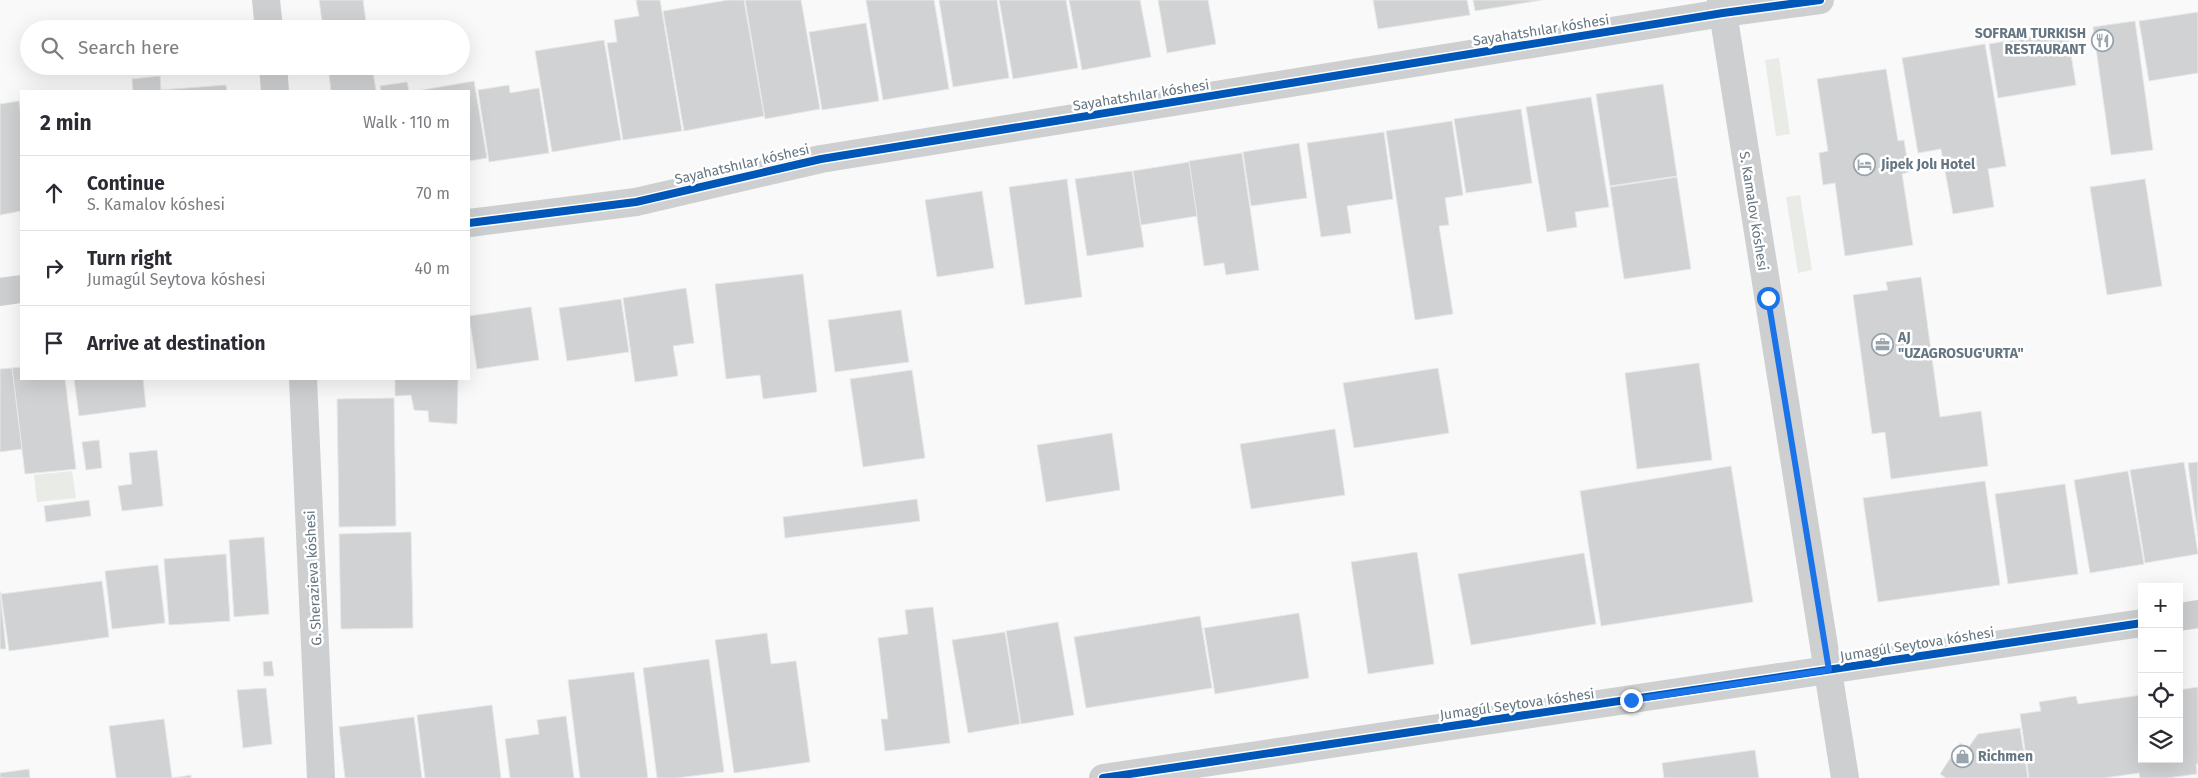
<!DOCTYPE html>
<meta charset="utf-8">
<style>
:root{--surface:#fff;--page:#f7f7f7;--text:#2b2b33;--muted:#7c7c81;--line:#e1e1e2}
body{margin:0;font-family:"Fira Sans",sans-serif;background:var(--page);color:var(--text)}
.controls{position:absolute;right:15px;bottom:15px;display:grid;overflow:hidden;border-radius:0px;box-shadow:0 5px 20px #0002}
.controls button{width:45px;height:45px;display:grid;place-items:center;padding:0;border:0;border-bottom:1px solid var(--line);background:var(--surface);color:var(--text);font:25px sans-serif}
.stop{position:absolute;width:15px;height:15px;margin:-11px;border:4px solid #1a73e8;border-radius:50%;background:#fff}
.stop.end{background:#1a73e8;border-color:#fff;box-shadow:0 1px 5px #0008}
.list{margin:0;padding:0;list-style:none}
h2{display:flex;justify-content:space-between;align-items:center;height:65px;margin:0;padding:0 20px;font-size:21px}
h2 small{font-size:16px;font-weight:400;color:var(--muted)}
.list li{display:grid;grid-template-columns:32px 1fr auto;gap:15px;align-items:center;box-sizing:border-box;height:75px;padding:0 20px;border-top:1px solid var(--line)}
.list b{display:block;font-size:19px;white-space:nowrap}
.list p{margin:0;font-size:16px;white-space:nowrap;color:var(--muted)}
.list em{font-size:16px;font-style:normal;color:var(--muted)}
.icon{flex:none;width:28px;height:28px;fill:none;stroke:currentColor;stroke-width:2;stroke-linecap:round;stroke-linejoin:round}
.map{position:relative;flex:none;width:2198px;height:778px;overflow:hidden}
.search{position:absolute;background:var(--surface);box-shadow:0 5px 20px #0002;left:20px;top:20px;width:450px;height:55px;display:flex;align-items:center;gap:12px;box-sizing:border-box;padding:0 18px;border-radius:28px;color:var(--muted);font-size:19px}
.panel{position:absolute;background:var(--surface);box-shadow:0 5px 20px #0002;left:20px;top:90px;width:450px;height:290px;border-radius:0px}
.map>svg:first-child{display:block}
</style>
<div class="map">
<svg width="2198" height="778" viewBox="0 0 2198 778">
<rect width="100%" height="100%" fill="#f9f9f9"/>
<g fill="#e8ebe6">
<path d="M1779,58L1790,134L1776,136L1765,60Z"/>
<path d="M1800,195L1812,270L1798,273L1786,197Z"/>
<path d="M72,471L76,498L37,502L34,475Z"/>
</g>
<g fill="#d0d2d3" stroke="#e8e8e8">
<path d="M319,0H363L367,29H323Z"/>
<path d="M636,0H660L682,131L623,140L607,43L617,42L614,20L639,16Z"/>
<path d="M728,0H744L764,116L684,131L663,11Z"/>
<path d="M745,0H801L820,109L765,119Z"/>
<path d="M866,0H934L949,89L883,100Z"/>
<path d="M939,0H997L1009,78L953,87Z"/>
<path d="M999,0H1066L1078,68L1013,79Z"/>
<path d="M1069,0H1140L1151,57L1082,70Z"/>
<path d="M1158,0H1208L1216,44L1167,53Z"/>
<path d="M1373,0H1467L1470,15L1378,29Z"/>
<path d="M1473,0H1542L1475,11Z"/>
<path d="M2198,12V73L2149,81L2139,21Z"/>
<path d="M2135,21L2153,150L2111,155L2093,27Z"/>
<path d="M866,23L879,101L822,110L809,32Z"/>
<path d="M2067,31L2076,85L1998,98L1989,44Z"/>
<path d="M604,40L621,140L552,152L535,51Z"/>
<path d="M1985,44L2006,166L1988,169L1994,207L1953,214L1941,149L1918,153L1902,58Z"/>
<path d="M328,66H372L376,91H331Z"/>
<path d="M1886,69L1898,141L1904,140L1909,172L1902,174L1913,245L1845,256L1835,183L1823,185L1819,153L1828,151L1817,79Z"/>
<path d="M160,76L161,90L226,85L227,91H133L132,79Z"/>
<path d="M474,81L487,158L469,161V91H417Z"/>
<path d="M407,82L409,91H381L380,86Z"/>
<path d="M1663,84L1677,176L1610,186L1596,94Z"/>
<path d="M509,85L510,93L539,88L549,153L489,162L478,90Z"/>
<path d="M1591,97L1609,207L1575,212L1577,227L1547,232L1526,107Z"/>
<path d="M19,101L21,120V211L0,215V104Z"/>
<path d="M1521,109L1532,183L1466,193L1454,119Z"/>
<path d="M1452,121L1463,195L1445,198L1449,225L1439,226L1453,314L1415,320L1386,131Z"/>
<path d="M1384,132L1393,199L1347,206L1351,233L1321,237L1307,143Z"/>
<path d="M1299,143L1307,198L1251,206L1243,152Z"/>
<path d="M1242,153L1259,270L1226,275L1224,263L1204,266L1189,161Z"/>
<path d="M1189,162L1197,216L1141,225L1133,171Z"/>
<path d="M1132,171L1144,247L1087,256L1075,179Z"/>
<path d="M1677,177L1691,269L1624,279L1610,187Z"/>
<path d="M1067,179L1082,297L1025,305L1009,187Z"/>
<path d="M2145,179L2162,286L2107,295L2090,187Z"/>
<path d="M982,191L994,268L937,277L925,200Z"/>
<path d="M803,274L817,392L763,399L760,375L726,379L715,284Z"/>
<path d="M1921,277L1940,417L1981,411L1988,466L1891,479L1885,432L1872,434L1853,295L1888,290L1886,282Z"/>
<path d="M686,288L694,343L673,346L678,376L635,382L623,298Z"/>
<path d="M621,299L629,352L567,361L559,308Z"/>
<path d="M531,307L539,360L477,369L469,316Z"/>
<path d="M901,310L909,362L835,372L828,320Z"/>
<path d="M1699,363L1712,460L1637,469L1625,373Z"/>
<path d="M21,367V379H65L76,469L25,474L12,368Z"/>
<path d="M12,368L22,449L0,452V369Z"/>
<path d="M1438,368L1449,433L1354,448L1343,383Z"/>
<path d="M912,370L925,458L863,467L850,379Z"/>
<path d="M74,379H143L146,407L79,416Z"/>
<path d="M395,379H458L457,424L429,422L428,411L414,410L411,395L395,396Z"/>
<path d="M394,398L396,526L339,527L337,399Z"/>
<path d="M1335,429L1345,495L1251,509L1240,444Z"/>
<path d="M1112,433L1120,490L1046,502L1037,445Z"/>
<path d="M99,440L102,468L86,470L82,442Z"/>
<path d="M157,450L163,506L122,511L118,486L132,484L129,453Z"/>
<path d="M2184,462L2198,554L2145,563L2130,470Z"/>
<path d="M2198,462V537L2188,463Z"/>
<path d="M1731,466L1753,602L1601,626L1580,491Z"/>
<path d="M2128,471L2144,564L2090,573L2074,480Z"/>
<path d="M1985,481L2000,585L1878,602L1863,498Z"/>
<path d="M2065,484L2078,574L2008,584L1995,494Z"/>
<path d="M917,499L920,521L785,538L783,517Z"/>
<path d="M89,500L91,516L46,522L44,506Z"/>
<path d="M411,532L413,628L341,629L339,534Z"/>
<path d="M264,537L269,614L234,617L229,540Z"/>
<path d="M1417,552L1434,664L1368,674L1351,562Z"/>
<path d="M1584,553L1596,624L1471,645L1458,574Z"/>
<path d="M226,554L230,621L169,625L164,559Z"/>
<path d="M158,565L165,623L112,629L105,571Z"/>
<path d="M102,581L109,637L9,651L1,594Z"/>
<path d="M0,591L6,649H0Z"/>
<path d="M933,607L950,743L885,751L881,719H888L878,638L908,634L905,610Z"/>
<path d="M1299,613L1309,678L1215,694L1204,628Z"/>
<path d="M1200,616L1212,688L1086,708L1074,637Z"/>
<path d="M1058,622L1074,715L1021,724L1006,631Z"/>
<path d="M1005,632L1020,724L968,733L952,640Z"/>
<path d="M767,633L771,664L796,661L810,762L734,773L715,640Z"/>
<path d="M709,659L724,772L677,778H657L643,668Z"/>
<path d="M272,661L274,676H264L263,662Z"/>
<path d="M634,672L648,778H580L568,680Z"/>
<path d="M2198,687V764H2196L2197,774L2167,778H2140L2139,773L2104,778H2029L2020,714L2041,711L2039,702L2076,696L2078,704L2142,695V759H2179V690Z"/>
<path d="M266,688L272,744L243,748L237,690Z"/>
<path d="M492,705L501,778H425L417,715Z"/>
<path d="M566,716L574,778H510L505,739L539,734L537,720Z"/>
<path d="M414,717L422,778H345L339,727Z"/>
<path d="M164,719L172,778L191,775V778H116L109,726Z"/>
<path d="M2020,728L2028,778H1946L1940,774L1960,743L1968,748L1978,734Z"/>
<path d="M1755,750L1759,778H1664L1662,763Z"/>
<path d="M29,769L30,778H0V773Z"/>
</g>
<g fill="none" stroke-linecap="round" stroke-linejoin="round">
<g stroke="#cecfd0" stroke-width="28">
<path d="M266,0L269,29"/>
<path d="M1721,0L1845,778"/>
<path d="M273,66L275,91"/>
<path d="M469,223L636,202L821,159L1723,13L1820,0"/>
<path d="M0,292L21,289"/>
<path d="M303,379L321,778"/>
<path d="M2179,617L2198,614"/>
<path d="M1103,778L2142,623"/>
</g>
<defs>
<g id="cycleway">
<path d="M469,223L636,202L821,159L1723,13L1820,0"/>
<path d="M1103,778L2142,623"/>
</g>
</defs>
<use href="#cycleway" stroke="#fff" stroke-width="11"/>
<use href="#cycleway" stroke="#0057b8" stroke-width="8"/>
</g>
<g fill="none" stroke-linecap="round" stroke-linejoin="round">
<path stroke="#1a73e8" stroke-width="6" d="M1631,700L1829,670L1768,298"/>
</g>
<defs>
<symbol id="restaurant-ring" viewBox="-11 -11 22 22"><circle r="9.5" fill="#fff" stroke="#99a4ac" stroke-width="1.5"/><path d="M-5-6h1v4h1v-4h1v4h1v-4h1v5L-1.5 .5V6h-2V.5L-5-1ZM5-6V6H3V1.5H1.5Q1.5-4 5-6Z" fill="#99a4ac"/></symbol>
<symbol id="hotel-ring" viewBox="-11 -11 22 22"><circle r="9.5" fill="#fff" stroke="#99a4ac" stroke-width="1.5"/><path d="M-6-4.5h1.5V1H6V5H4.5V3h-9V5H-6ZM-4 0a1.8 1.8 0 1 1 3.6 0ZM.5 0V-2.5h3Q6-2.5 6 0Z" fill="#99a4ac"/></symbol>
<symbol id="office-ring" viewBox="-11 -11 22 22"><circle r="9.5" fill="#fff" stroke="#99a4ac" stroke-width="1.5"/><path d="M-6-3h4V-5.5h4V-3h4V5H-6ZM-1-4.5V-3h2v-1.5ZM-6 0V1H6V0Z" fill="#99a4ac"/></symbol>
<symbol id="shop-ring" viewBox="-11 -11 22 22"><circle r="9.5" fill="#fff" stroke="#99a4ac" stroke-width="1.5"/><path d="M-5-2.5h2.3a2.7 3.5 0 0 1 5.4 0H5L5.5 6h-11ZM-1.5-2.5h3a1.5 2.3 0 0 0-3 0Z" fill="#99a4ac"/></symbol>
</defs>
<g fill-rule="evenodd">
<use href="#restaurant-ring" x="2090" y="28" width="25" height="25"/>
<use href="#hotel-ring" x="1852" y="152" width="25" height="25"/>
<use href="#office-ring" x="1870" y="332" width="25" height="25"/>
<use href="#shop-ring" x="1950" y="744" width="25" height="25"/>
</g>
<g text-anchor="middle" stroke-width="5" stroke-linejoin="round" paint-order="stroke">
<g font-size="14" fill="#657683" stroke="#fff">
<text transform="translate(1541 30) rotate(-9)" y="5">Sayahatshılar kóshesi</text>
<text transform="translate(1141 95) rotate(-9)" y="5">Sayahatshılar kóshesi</text>
<text transform="translate(742 164) rotate(-13)" y="5">Sayahatshılar kóshesi</text>
<text transform="translate(1754 211) rotate(81)" y="5">S. Kamalov kóshesi</text>
<text transform="translate(313 578) rotate(-93)" y="5">G. Sherazieva kóshesi</text>
<text transform="translate(1917 644) rotate(-9)" y="5">Jumagúl Seytova kóshesi</text>
<text transform="translate(1517 704) rotate(-8)" y="5">Jumagúl Seytova kóshesi</text>
</g>
<g font-size="14" font-weight="bold" fill="#657683" stroke="#fff" text-anchor="start">
<text x="2086" y="38" text-anchor="end">SOFRAM TURKISH<tspan x="2086" dy="16">RESTAURANT</tspan></text>
<text x="1881" y="169">Jipek Jolı Hotel</text>
<text x="1898" y="342">AJ<tspan x="1898" dy="16">"UZAGROSUG'URTA"</tspan></text>
<text x="1978" y="761">Richmen</text>
</g>
</g>
</svg>
<div class="controls">
<button>+</button>
<button>−</button>
<button><svg class="icon" aria-label="locate" viewBox="0 0 24 24"><circle cx="12" cy="12" r="6"/><path d="M12 2v4M12 18v4M2 12h4M18 12h4"/></svg></button>
<button><svg class="icon" aria-label="layers" viewBox="0 0 24 24"><path d="M12 4l9 5-9 5-9-5zM3 14l9 5 9-5"/></svg></button>
</div>
<div class="stop" style="left:1768px;top:298px"></div>
<div class="stop end" style="left:1631px;top:700px"></div>
<div class="search"><svg class="icon" aria-label="search" viewBox="0 0 24 24"><circle cx="10" cy="10" r="6"/><path d="M15 15l6 6"/></svg>Search here</div>
<section class="panel">
<h2>2 min<small>Walk · 110 m</small></h2>
<ul class="list">
<li><svg class="icon" aria-label="ahead" viewBox="0 0 24 24"><path d="M12 20V5M6 11l6-6 6 6"/></svg><div><b>Continue</b><p>S. Kamalov kóshesi</p></div><em>70 m</em></li>
<li><svg class="icon" aria-label="right" viewBox="0 0 24 24"><path d="M7 20v-9h11M14 6l5 5-5 5"/></svg><div><b>Turn right</b><p>Jumagúl Seytova kóshesi</p></div><em>40 m</em></li>
<li><svg class="icon" aria-label="arrive" viewBox="0 0 24 24"><path d="M6 21V4h12l-3 4 3 4H6"/></svg><div><b>Arrive at destination</b></div></li>
</ul>
</section>
</div>
